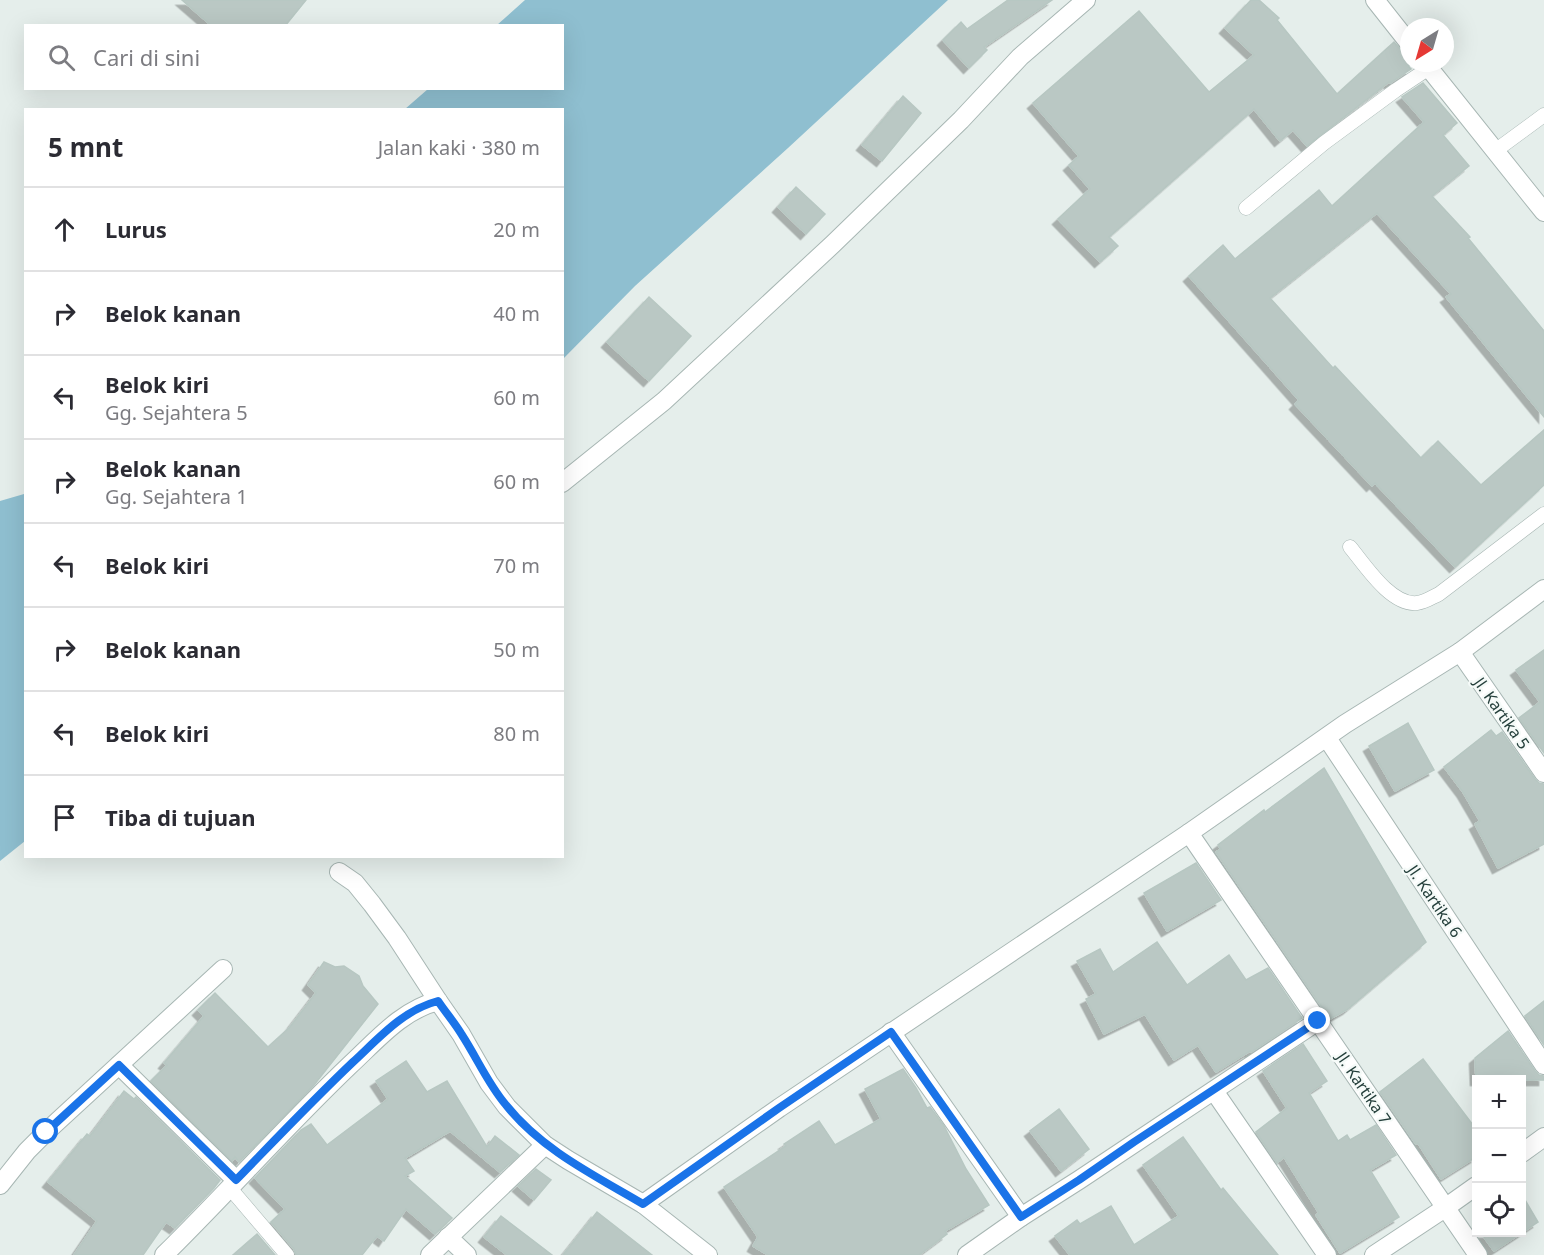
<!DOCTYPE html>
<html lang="id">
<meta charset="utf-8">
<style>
:root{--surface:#fff;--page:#f7f7f7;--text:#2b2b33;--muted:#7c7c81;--line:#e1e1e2}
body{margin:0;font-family:"Noto Sans",sans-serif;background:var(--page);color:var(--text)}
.controls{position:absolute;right:18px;bottom:18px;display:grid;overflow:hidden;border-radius:0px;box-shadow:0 6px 24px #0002}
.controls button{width:54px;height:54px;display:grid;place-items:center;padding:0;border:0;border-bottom:2px solid var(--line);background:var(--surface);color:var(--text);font:30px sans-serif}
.compass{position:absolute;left:1400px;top:18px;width:54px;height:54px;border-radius:50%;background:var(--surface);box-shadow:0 6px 24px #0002;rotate:217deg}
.stop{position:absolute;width:18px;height:18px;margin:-14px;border:4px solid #1a73e8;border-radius:50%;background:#fff}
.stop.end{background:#1a73e8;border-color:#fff;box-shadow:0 2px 6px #0008}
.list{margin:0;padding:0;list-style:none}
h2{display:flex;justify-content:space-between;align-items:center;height:78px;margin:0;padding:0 24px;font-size:26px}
h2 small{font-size:20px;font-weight:400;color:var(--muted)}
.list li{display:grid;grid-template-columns:39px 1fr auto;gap:18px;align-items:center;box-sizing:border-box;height:84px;padding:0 24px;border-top:2px solid var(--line)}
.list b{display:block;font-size:22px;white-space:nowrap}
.list p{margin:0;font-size:20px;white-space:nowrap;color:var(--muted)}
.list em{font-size:20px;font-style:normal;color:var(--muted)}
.icon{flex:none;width:33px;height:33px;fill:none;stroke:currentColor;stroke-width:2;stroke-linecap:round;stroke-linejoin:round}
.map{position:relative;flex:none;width:1544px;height:1255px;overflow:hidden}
.search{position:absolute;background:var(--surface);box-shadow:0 6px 24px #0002;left:24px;top:24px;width:540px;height:66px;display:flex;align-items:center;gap:15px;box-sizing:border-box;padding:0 21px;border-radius:0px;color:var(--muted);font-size:22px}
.panel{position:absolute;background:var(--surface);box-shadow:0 6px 24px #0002;left:24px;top:108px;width:540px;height:750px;border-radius:0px}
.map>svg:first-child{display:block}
</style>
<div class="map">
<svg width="1544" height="1255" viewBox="0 0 1544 1255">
<defs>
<filter id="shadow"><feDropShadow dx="-5.5" dy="5.5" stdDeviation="0" flood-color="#0004"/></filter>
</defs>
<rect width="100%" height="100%" fill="#e5eeeb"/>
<g fill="#8fbfd0">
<path d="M525,0H948L788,148L635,286L563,359L562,110L405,109L428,89L562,88V26L497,25Z"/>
<path d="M25,492V841L0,861V501L24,494Z"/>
</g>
<g fill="#bac8c4" stroke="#b7c7c2" stroke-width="1.5" filter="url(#shadow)">
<path d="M182,0H306L285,26H212Z"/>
<path d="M1008,0H1052L984,47L987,50L969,68L943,40L961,22L967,29Z"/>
<path d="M1251,0H1259L1279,18L1277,20L1337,94L1394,42L1401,50L1409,55V67L1411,69L1390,83L1389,82L1307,146L1293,130L1280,141L1254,109L1109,237L1118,246L1100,262L1058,219L1090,189L1069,165L1079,156L1033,103L1139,11L1209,92L1254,55L1225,28Z"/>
<path d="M1423,83L1457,123L1443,135L1469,166L1432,196L1470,237L1468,238L1544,331V417L1446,297L1451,294L1377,213L1270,298L1333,368L1335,366L1421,458L1438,441L1481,485L1544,430V485L1455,567L1375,483L1372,486L1295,404L1299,400L1189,276L1223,245L1235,259L1319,190L1332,206L1424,122L1402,97Z"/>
<path d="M903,96L921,113L882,161L862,145Z"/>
<path d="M796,187L825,214L806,234L778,207Z"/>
<path d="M649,297L691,336L649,381L607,342Z"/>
<path d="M1544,650V753L1519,718L1540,702L1516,670Z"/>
<path d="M1408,723L1434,770L1395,791L1369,746Z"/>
<path d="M1491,730L1496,736L1502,732L1535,779L1539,783L1544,784V844L1498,868L1475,824L1480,821L1463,792L1444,767Z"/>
<path d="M1324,768L1426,942L1348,1009L1330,1019L1216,852L1221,849L1218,845L1264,810L1265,812Z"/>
<path d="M1196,863L1221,900L1167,931L1144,893Z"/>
<path d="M1157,942L1187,985L1229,955L1246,980L1268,968L1302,1018L1251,1052L1250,1051L1216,1072L1198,1045L1174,1060L1145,1014L1104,1034L1086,999L1096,994L1077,961L1100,949L1113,972Z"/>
<path d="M324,962L335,967L344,966L359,976L363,986L378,1004L314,1085L239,1162L235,1157L232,1161L151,1081L167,1065L164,1063L204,1016L198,1010L215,993L268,1047L290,1027L316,993L308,985Z"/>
<path d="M1544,1001V1045L1525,1016Z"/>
<path d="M1508,1031L1535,1071L1539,1075L1544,1076V1080H1476L1475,1058Z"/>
<path d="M1303,1044L1327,1081L1309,1093L1338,1141L1347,1135L1350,1140L1376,1125L1396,1155L1370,1170L1399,1217L1340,1253L1316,1215L1319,1213L1284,1157L1277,1163L1256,1132L1287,1108L1263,1071Z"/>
<path d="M1423,1059L1476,1129V1157L1441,1179L1418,1143L1416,1144L1380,1092Z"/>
<path d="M406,1061L427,1092L447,1081L487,1147L495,1136L519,1155L500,1172L450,1131L405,1158L414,1171L405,1176L452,1218L435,1234L406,1209L384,1241L377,1236L362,1255H296L294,1249L271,1222L285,1209L255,1178L301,1130L311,1124L327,1145L388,1099L376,1081Z"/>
<path d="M903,1069L916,1088L927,1108L930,1107L944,1126L966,1169L989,1205L945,1231L947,1234L919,1255H768L753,1246L758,1237L724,1187L786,1146L784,1144L819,1121L835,1145L881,1119L865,1089Z"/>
<path d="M124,1091L134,1099L136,1097L220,1180L214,1188L175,1228L166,1222L143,1255H74L97,1221L48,1182L87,1134L90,1136Z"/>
<path d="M1059,1109L1089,1149L1061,1171L1030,1131Z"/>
<path d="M1183,1137L1221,1190L1223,1188L1278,1255H1070L1055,1236L1077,1220L1080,1224L1111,1206L1134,1245L1179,1216L1143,1165Z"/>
<path d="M536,1169L551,1180L534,1200L518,1186Z"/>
<path d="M1525,1200L1538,1222L1494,1251L1481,1233H1521V1202Z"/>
<path d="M597,1212L652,1255H563Z"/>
<path d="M501,1216L552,1255H507L484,1237Z"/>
<path d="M257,1234L275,1255H233Z"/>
</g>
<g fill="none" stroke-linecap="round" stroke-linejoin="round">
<defs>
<g id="lane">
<path d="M1495,151L1544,115"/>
<path d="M1246,208L1324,143L1396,90L1429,68"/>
<path d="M1350,547C1365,565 1391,606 1417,603C1426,602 1432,597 1439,594L1544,514"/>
<path d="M229,1187L287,1255"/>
</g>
<g id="street">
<path d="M1375,0L1409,43"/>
<path d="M1425,63L1544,212"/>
<path d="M562,483L664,401L833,244L961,120L1020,57L1086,0"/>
<path d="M1460,652L1544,773"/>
<path d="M1327,738L1544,1065"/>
<path d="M1189,833L1478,1255"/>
<path d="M339,872L355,883L372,904L397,938L438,1001L461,1034L489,1083L507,1107L545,1145L568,1160L643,1204L708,1255"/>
<path d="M891,1032L1021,1217"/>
<path d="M119,1065L236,1180"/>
<path d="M1214,1091L1327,1255"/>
<path d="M1522,1153L1544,1137"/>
<path d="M0,1185L27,1151L46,1132L223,969"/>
<path d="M643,1204L779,1108L1189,833L1345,724L1460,652L1544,589"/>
<path d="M448,1237L467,1255"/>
<path d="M164,1255C227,1193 286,1126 350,1065C377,1040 402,1010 438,1001"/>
<path d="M430,1255L545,1145"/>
<path d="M967,1255L1021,1217L1079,1180L1318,1021"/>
<path d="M1374,1255L1445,1208L1476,1186"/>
</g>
</defs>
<use href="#lane" stroke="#a7b6b3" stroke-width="15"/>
<use href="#street" stroke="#a7b6b3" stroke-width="20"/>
<use href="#lane" stroke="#fff" stroke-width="14"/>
<use href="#street" stroke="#fff" stroke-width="18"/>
</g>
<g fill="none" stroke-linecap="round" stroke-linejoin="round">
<path stroke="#1a73e8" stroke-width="8" d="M46,1132L119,1065L236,1180C275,1140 313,1100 353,1062C379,1038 403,1010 438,1001C446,1013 455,1023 462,1035C477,1058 488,1084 506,1105C542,1150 594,1175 643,1204L779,1108L891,1032L1021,1217L1079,1180L1134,1142L1318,1021"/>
</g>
<g text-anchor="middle" stroke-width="4.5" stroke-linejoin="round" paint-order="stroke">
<g font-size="16" fill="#243f3b" stroke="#f5faf8">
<text transform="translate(1502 713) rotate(55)" y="6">Jl. Kartika 5</text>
<text transform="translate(1435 901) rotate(56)" y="6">Jl. Kartika 6</text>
<text transform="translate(1364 1088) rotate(56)" y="6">Jl. Kartika 7</text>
</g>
</g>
</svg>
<div class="controls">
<button>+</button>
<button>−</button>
<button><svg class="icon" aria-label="locate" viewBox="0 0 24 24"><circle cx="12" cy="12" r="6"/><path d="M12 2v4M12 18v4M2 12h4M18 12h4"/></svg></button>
</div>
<svg class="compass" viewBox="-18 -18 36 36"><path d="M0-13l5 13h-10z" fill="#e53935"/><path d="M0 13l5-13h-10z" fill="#7c7c81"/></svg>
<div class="stop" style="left:46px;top:1132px"></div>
<div class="stop end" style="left:1318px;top:1021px"></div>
<div class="search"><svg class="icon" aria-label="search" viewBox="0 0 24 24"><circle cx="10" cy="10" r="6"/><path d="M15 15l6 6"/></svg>Cari di sini</div>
<section class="panel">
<h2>5 mnt<small>Jalan kaki · 380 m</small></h2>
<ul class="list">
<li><svg class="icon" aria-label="ahead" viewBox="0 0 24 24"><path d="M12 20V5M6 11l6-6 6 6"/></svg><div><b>Lurus</b></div><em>20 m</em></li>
<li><svg class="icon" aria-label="right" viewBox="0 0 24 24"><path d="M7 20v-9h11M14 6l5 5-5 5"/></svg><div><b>Belok kanan</b></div><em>40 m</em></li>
<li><svg class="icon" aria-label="left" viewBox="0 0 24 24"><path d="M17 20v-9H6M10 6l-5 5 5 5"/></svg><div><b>Belok kiri</b><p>Gg. Sejahtera 5</p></div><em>60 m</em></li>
<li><svg class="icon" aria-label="right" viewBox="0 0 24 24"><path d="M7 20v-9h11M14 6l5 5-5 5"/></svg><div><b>Belok kanan</b><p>Gg. Sejahtera 1</p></div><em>60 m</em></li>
<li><svg class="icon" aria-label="left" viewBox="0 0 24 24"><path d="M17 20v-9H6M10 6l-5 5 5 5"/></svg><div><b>Belok kiri</b></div><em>70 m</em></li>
<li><svg class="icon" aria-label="right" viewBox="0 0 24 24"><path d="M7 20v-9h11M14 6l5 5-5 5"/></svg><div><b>Belok kanan</b></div><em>50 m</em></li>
<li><svg class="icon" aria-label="left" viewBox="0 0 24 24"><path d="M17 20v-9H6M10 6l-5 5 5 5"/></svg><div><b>Belok kiri</b></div><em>80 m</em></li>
<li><svg class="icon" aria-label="arrive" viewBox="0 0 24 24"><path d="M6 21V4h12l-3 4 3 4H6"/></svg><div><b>Tiba di tujuan</b></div></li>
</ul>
</section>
</div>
